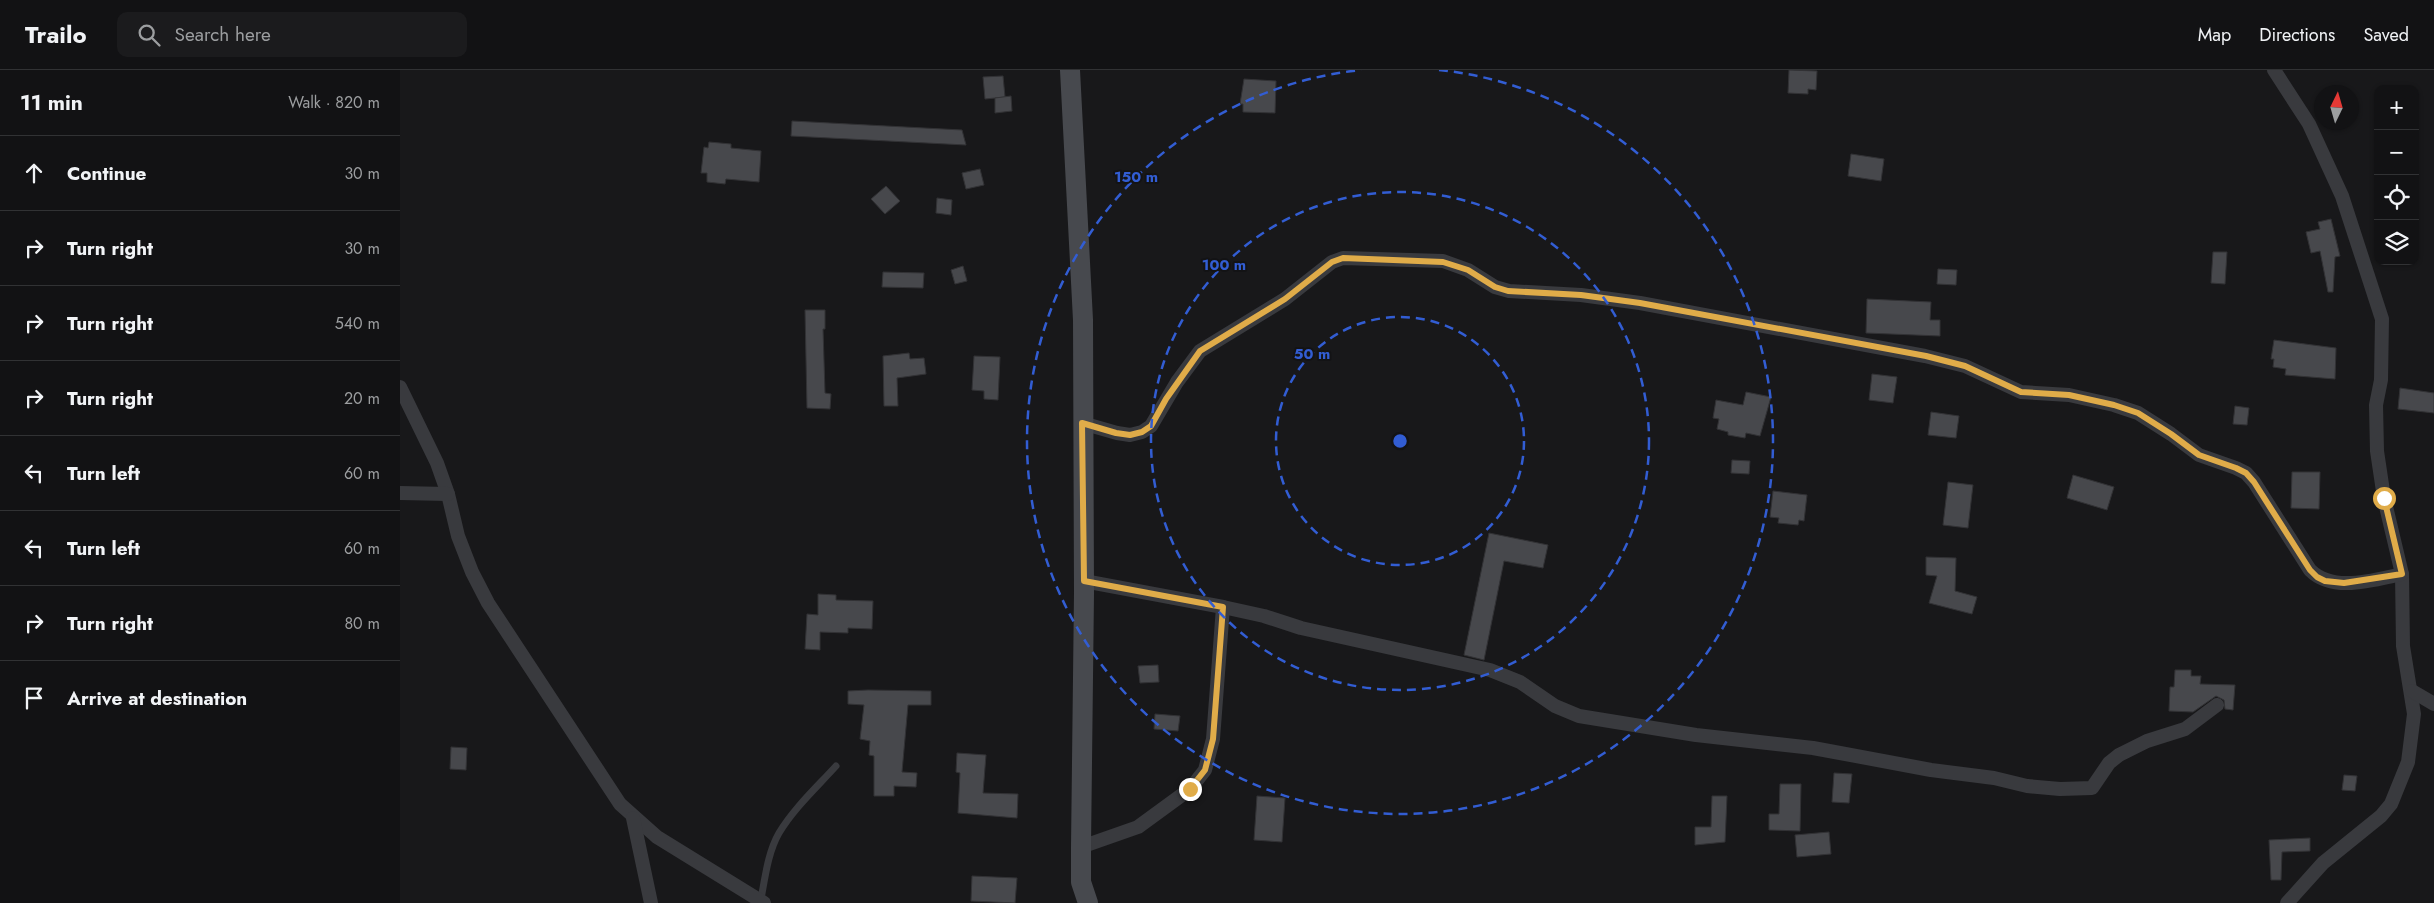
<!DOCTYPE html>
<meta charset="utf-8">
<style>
:root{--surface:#121214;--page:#1b1b1d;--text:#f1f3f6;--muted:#9c9ea0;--line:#313234}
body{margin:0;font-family:Jost,sans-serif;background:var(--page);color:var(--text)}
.controls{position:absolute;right:15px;top:15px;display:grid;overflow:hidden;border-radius:10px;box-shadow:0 1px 4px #0004}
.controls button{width:45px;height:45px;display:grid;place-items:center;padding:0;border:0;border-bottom:1px solid var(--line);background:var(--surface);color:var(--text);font:25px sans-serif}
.compass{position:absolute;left:1914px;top:15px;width:45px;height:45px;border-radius:50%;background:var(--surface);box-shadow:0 1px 4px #0004;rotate:5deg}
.stop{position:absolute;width:15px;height:15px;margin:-11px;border:4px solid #e0ac49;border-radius:50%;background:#fff}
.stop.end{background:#e0ac49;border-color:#fff;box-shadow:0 1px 5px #0008}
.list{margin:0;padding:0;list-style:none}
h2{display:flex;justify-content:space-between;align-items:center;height:65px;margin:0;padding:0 20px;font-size:21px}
h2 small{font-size:16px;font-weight:400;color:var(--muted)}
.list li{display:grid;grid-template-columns:32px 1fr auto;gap:15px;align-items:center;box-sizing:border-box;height:75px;padding:0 20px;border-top:1px solid var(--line)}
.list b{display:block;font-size:19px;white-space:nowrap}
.list em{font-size:16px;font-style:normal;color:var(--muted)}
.icon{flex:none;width:28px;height:28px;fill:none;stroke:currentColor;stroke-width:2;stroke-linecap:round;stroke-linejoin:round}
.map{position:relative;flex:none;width:2034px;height:833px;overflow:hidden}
header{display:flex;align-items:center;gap:30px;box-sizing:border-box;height:70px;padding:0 25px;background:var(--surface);border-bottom:1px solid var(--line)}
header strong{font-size:24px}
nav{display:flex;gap:28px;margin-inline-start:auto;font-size:18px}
.search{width:350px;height:45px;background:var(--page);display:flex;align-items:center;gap:12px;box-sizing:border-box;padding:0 18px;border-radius:10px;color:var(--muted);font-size:19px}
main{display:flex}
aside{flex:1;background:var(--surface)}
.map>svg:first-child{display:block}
</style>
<header>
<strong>Trailo</strong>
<div class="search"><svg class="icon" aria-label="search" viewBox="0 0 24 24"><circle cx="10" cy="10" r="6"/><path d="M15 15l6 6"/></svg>Search here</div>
<nav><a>Map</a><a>Directions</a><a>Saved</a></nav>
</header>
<main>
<aside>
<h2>11 min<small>Walk · 820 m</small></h2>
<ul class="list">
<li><svg class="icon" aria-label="ahead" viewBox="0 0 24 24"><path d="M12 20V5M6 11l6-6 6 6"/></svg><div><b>Continue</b></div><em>30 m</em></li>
<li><svg class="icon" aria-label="right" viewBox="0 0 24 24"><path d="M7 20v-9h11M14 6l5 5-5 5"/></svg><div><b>Turn right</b></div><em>30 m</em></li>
<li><svg class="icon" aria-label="right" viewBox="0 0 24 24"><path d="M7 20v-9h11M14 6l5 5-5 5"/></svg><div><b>Turn right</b></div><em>540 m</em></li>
<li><svg class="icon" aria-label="right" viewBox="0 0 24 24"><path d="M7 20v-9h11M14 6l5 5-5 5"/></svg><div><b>Turn right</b></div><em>20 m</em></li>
<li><svg class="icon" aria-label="left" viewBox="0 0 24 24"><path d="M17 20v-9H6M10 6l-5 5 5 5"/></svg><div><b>Turn left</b></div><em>60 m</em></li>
<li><svg class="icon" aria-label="left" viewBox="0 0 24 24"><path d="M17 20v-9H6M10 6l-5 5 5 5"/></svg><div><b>Turn left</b></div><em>60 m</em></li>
<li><svg class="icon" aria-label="right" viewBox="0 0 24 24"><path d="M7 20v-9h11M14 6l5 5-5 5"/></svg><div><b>Turn right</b></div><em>80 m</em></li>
<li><svg class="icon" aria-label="arrive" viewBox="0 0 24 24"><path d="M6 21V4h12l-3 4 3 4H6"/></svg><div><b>Arrive at destination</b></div></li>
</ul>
</aside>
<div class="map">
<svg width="2034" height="833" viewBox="0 0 2034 833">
<rect width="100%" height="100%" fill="#18181a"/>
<g fill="#47484c" stroke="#323235">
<path d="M1389,0L1417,1L1416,20L1408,19V24L1388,23Z"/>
<path d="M603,6L605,27L585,29L583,7Z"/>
<path d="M844,9L876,11L875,43L843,42V34H840Z"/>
<path d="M611,26L612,41L595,43V28Z"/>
<path d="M392,51L562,60L566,75L391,66Z"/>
<path d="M309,72L331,74V78L361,81L359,112L326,109L325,114L307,112V103H301L304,77L308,78Z"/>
<path d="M1451,84L1484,89L1481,111L1448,106Z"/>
<path d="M580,99L584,115L566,119L562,103Z"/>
<path d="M486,116L500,131L485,144L471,129Z"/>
<path d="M537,128L552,130L551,145L536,143Z"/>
<path d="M1931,149L1940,186L1935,187L1933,222H1928L1920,181L1911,183L1906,162L1920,159L1918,152Z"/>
<path d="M1813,182H1827L1825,214L1811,213Z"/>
<path d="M563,196L567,211L555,214L551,200Z"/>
<path d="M1538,199L1557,200L1556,215L1537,214Z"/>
<path d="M483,202L524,203L523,218L482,217Z"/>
<path d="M1467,229L1531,232L1530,250H1540V266L1466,263Z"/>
<path d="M405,240H425V259H423L425,323L431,324L430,339L407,338Z"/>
<path d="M1874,270L1936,278L1935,309L1885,305L1886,299L1873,297L1874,289H1871Z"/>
<path d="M509,283L510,289L524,288L526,304L497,308L498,336H484L483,286Z"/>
<path d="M574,286L600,287L598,330L584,329V321L572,320Z"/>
<path d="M1472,304L1497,307L1493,333L1469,330Z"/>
<path d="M2000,318L2034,323V343L1998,339Z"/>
<path d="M1346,322L1371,327L1360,366L1346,363L1345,368L1328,365V362L1317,359L1319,349L1313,348L1316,330L1343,335Z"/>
<path d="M1835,336L1849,338L1847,355L1833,354Z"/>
<path d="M1531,342L1559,346L1556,368L1528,365Z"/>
<path d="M1332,390L1350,391L1349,404L1331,403Z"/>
<path d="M1892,402H1920L1919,439L1891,438Z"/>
<path d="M1673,405L1714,417L1707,440L1667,428Z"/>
<path d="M1548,412L1573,415L1568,458L1543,455Z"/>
<path d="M1373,421L1407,425L1404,451L1399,450L1398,455L1378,453L1379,448L1370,447Z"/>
<path d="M1089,463L1148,475L1143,498L1104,491L1084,590L1064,585Z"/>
<path d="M1526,487L1556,488L1555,521L1577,527L1572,544L1529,533L1537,506L1526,505Z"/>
<path d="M418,524L436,525V530L473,531L472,559L448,558V563L420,562V580L405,579L407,544L418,545Z"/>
<path d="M758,595L759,612L740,613L738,596Z"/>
<path d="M1775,600H1791V606H1801L1800,614L1835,615L1833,640L1825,639L1824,630L1816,626L1793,642L1769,641L1770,617H1774Z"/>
<path d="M468,620L531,621V635H508L502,702L517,703L516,717L494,716V726H474V686L469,685L470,671L460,669L464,635L448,634V621Z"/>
<path d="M755,644L780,646L778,661L754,659Z"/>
<path d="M51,677L67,678L66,700L50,699Z"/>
<path d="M557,683L586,685L583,723L618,724L617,748L558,743L560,703L556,702Z"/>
<path d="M1434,703L1452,704L1449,733L1432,732Z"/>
<path d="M1944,705L1957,706L1955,721L1942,720Z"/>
<path d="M1380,714H1401L1400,761L1369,760V744H1379Z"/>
<path d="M857,726L885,728L882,772L854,770Z"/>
<path d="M1312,726H1327L1325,772L1295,775V757H1311Z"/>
<path d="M1429,762L1431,784L1397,787L1395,765Z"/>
<path d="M1910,768V781L1882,782L1881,810H1871L1869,770Z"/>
<path d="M572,806L617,808L615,833L571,831Z"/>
</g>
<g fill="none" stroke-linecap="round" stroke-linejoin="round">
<path stroke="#393a3e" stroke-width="7" d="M361,829C365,808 368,782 379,763C394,738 417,717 436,696"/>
<g stroke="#393a3e" stroke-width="14">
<path d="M1874,0L1909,54L1942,126L1982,249L1981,310L1976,335L1977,381L1984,428L2002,504L2003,576L2014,644L2008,692L1991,734L1981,746L1923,793L1887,833"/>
<path d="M0,317L37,393L48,424L58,466L72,502L88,533L220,734L257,767L364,833"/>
<path d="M682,353L717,363L730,365L742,362L751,356L777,312L800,281L885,229L932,192L943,188L1043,191L1068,200L1095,217L1109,221L1181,225L1240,233L1525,286L1565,296L1621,322L1669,325L1714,335L1738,343L1771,364L1799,385L1836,398L1846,403L1854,412L1910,500C1933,523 1973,510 2002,504"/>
<path d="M0,423L48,424"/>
<path d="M684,511L823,537L864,546L901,558L1090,600L1120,612L1155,636L1179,646L1296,665L1413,678L1531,700L1594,708L1627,716L1660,719L1692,718L1709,693L1719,685L1747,671L1785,659L1817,635"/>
<path d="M2012,621L2034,634"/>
<path d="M233,748L251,833"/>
<path d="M681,777L738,757L790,719L805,700L813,669L823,537"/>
</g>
<path stroke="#47494e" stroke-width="20" d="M670,0L683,250L684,523L681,777V812L688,833"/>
</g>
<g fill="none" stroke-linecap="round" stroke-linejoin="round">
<path stroke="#e0ac49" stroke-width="6" d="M790,719L805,700L813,669L823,537L684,511L682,353L716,363L730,365L742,362L751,356L766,329L800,281L885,229L932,192L943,188L1043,192L1068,200L1095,217L1108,221L1181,225L1240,233L1526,286L1565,296L1621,322L1669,325L1714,335L1738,343L1771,364L1799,385L1836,398L1846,403L1854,412L1910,500L1917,507L1925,511L1944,513L2002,504L1984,428"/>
</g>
<g fill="none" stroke="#325dd3" stroke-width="2.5" stroke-dasharray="9 6">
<circle cx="1000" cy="371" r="124"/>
<circle cx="1000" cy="371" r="249"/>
<path d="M1039 0A373 373 0 1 1 961 0"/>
</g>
<circle cx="1000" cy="371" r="8" fill="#325dd3" stroke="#131315" stroke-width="2.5"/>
<g font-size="15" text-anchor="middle" font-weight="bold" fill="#325dd3" stroke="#131315" stroke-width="4" stroke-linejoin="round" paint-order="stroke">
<text x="736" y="112">150 m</text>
<text x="824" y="200">100 m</text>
<text x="912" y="289">50 m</text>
</g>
</svg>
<div class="controls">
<button>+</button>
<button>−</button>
<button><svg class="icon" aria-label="locate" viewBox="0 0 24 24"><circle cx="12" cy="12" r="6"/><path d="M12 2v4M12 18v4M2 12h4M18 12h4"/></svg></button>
<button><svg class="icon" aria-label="layers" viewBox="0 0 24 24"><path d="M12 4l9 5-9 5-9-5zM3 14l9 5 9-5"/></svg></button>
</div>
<svg class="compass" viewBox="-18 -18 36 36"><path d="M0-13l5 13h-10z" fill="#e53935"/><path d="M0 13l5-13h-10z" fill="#9c9ea0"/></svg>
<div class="stop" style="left:1984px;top:428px"></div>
<div class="stop end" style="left:790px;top:719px"></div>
</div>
</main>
